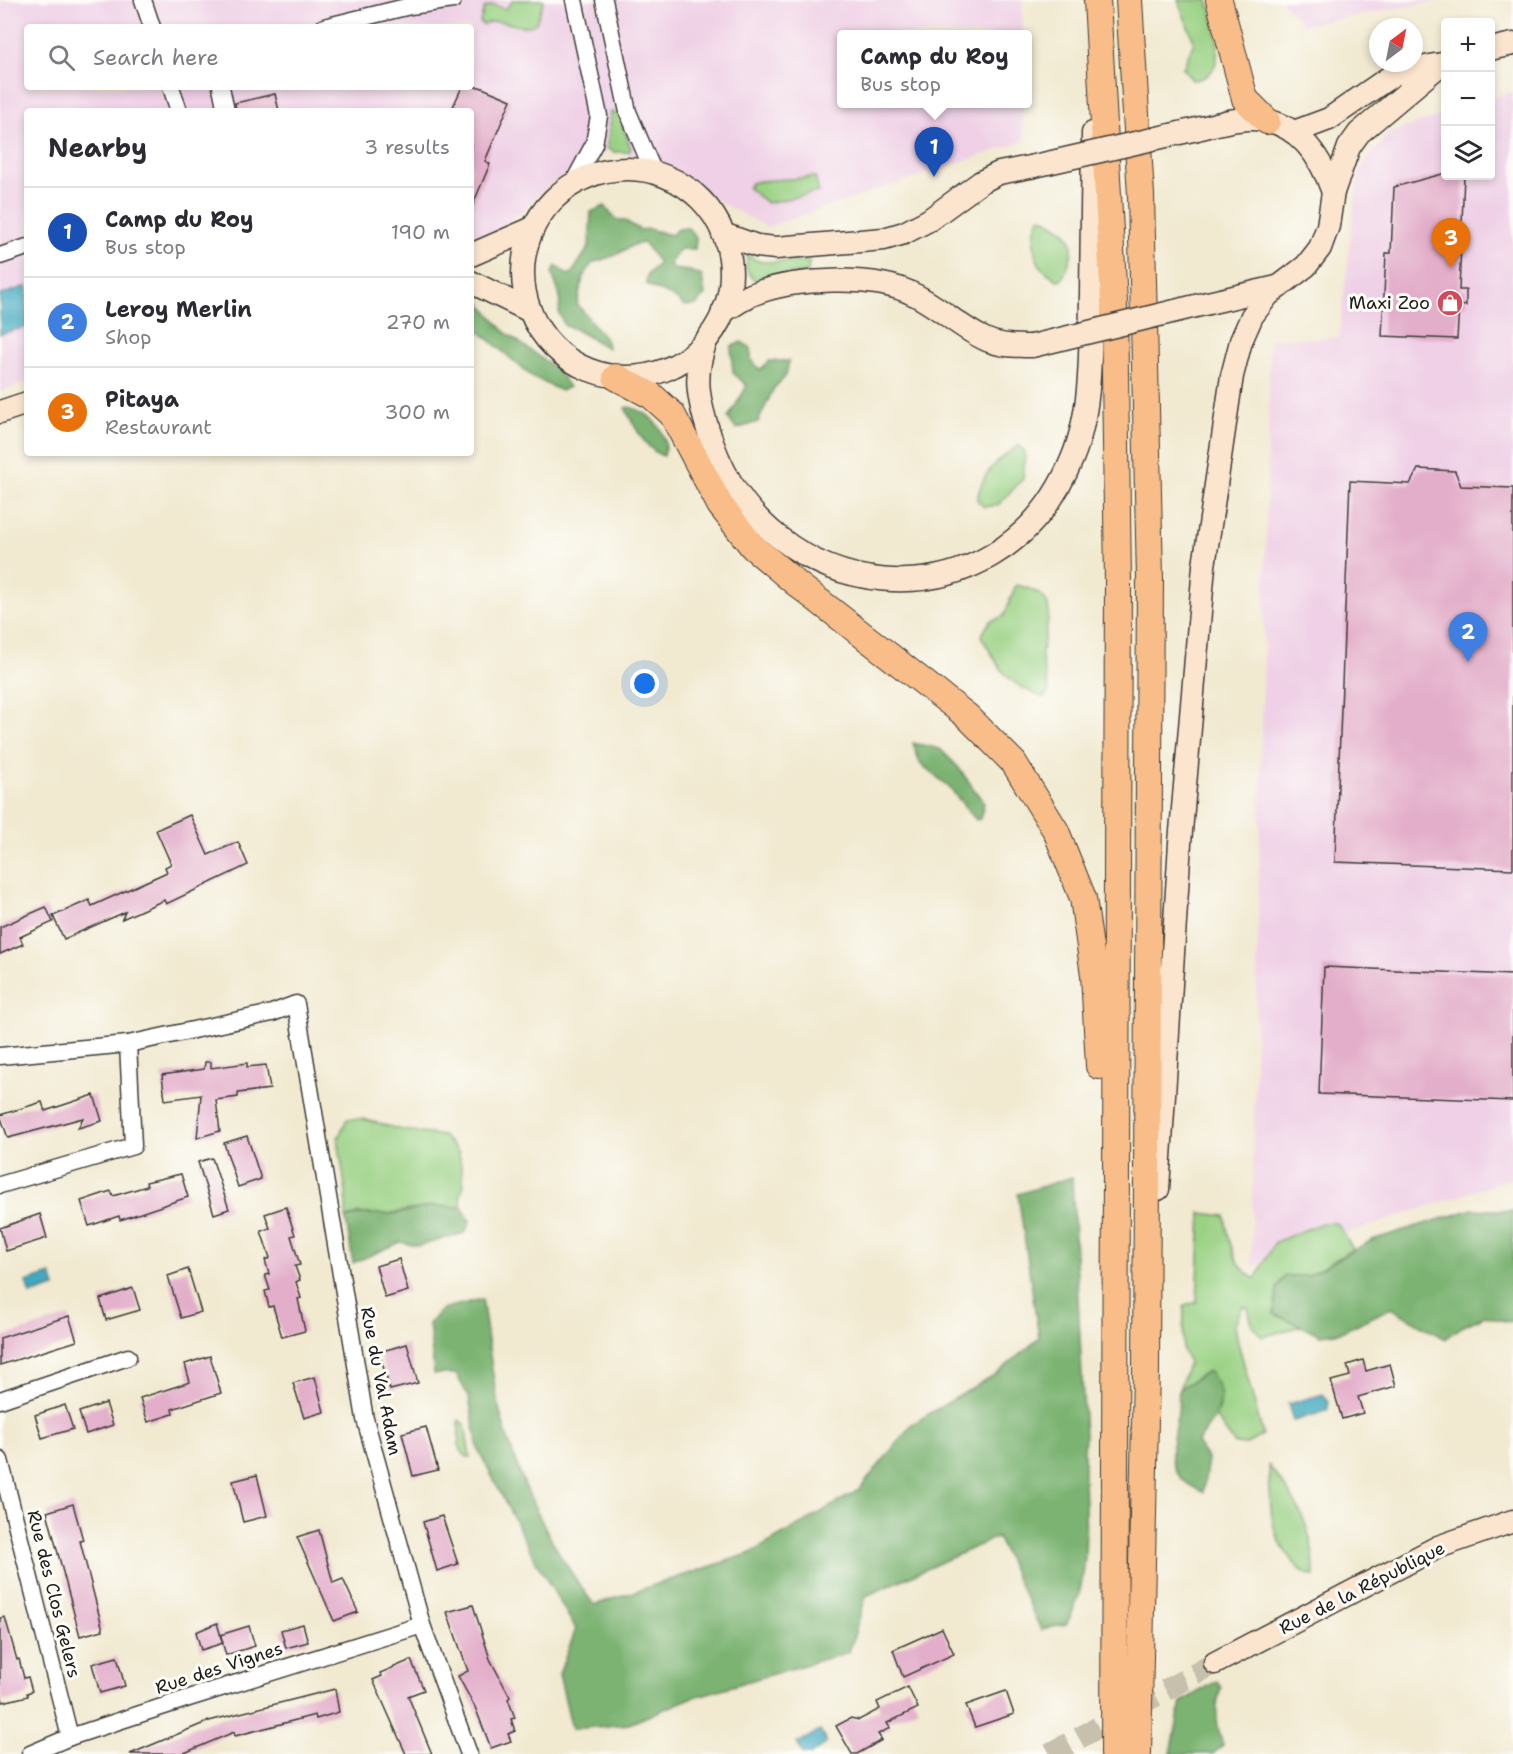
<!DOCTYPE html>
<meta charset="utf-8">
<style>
:root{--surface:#fff;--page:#f2f2f3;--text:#2b2b33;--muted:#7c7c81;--line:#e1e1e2;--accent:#0f766e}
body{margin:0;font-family:"Shantell Sans",sans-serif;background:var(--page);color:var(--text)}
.controls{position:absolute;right:18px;top:18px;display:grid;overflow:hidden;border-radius:6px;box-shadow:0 3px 9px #0003}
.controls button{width:54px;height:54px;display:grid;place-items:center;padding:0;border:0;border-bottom:2px solid var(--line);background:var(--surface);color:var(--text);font:30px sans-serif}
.compass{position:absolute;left:1369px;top:18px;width:54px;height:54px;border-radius:50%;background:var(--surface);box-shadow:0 3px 9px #0003;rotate:32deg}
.you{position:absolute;left:645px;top:684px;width:21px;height:21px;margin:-15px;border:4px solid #fff;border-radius:50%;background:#1a73e8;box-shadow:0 0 0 9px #1a73e833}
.badge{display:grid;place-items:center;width:39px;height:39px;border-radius:50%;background:var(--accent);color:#fff;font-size:20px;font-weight:700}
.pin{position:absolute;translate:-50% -50px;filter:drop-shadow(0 2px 3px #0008)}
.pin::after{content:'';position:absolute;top:32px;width:21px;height:18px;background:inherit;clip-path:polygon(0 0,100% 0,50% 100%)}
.popup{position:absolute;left:837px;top:30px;width:195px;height:78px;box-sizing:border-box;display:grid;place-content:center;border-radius:6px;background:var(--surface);filter:drop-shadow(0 2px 4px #0005);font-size:20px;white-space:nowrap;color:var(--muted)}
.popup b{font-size:22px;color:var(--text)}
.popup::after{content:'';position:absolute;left:50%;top:100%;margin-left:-12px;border:12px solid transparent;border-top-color:var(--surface)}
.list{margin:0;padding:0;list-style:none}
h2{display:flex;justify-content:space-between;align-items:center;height:78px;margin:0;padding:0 24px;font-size:26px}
h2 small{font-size:20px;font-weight:400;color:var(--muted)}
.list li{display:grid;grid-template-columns:39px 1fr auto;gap:18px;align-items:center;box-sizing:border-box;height:90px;padding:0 24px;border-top:2px solid var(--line)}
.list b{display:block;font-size:22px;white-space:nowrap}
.list p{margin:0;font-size:20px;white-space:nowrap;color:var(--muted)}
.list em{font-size:20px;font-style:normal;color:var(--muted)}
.icon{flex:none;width:33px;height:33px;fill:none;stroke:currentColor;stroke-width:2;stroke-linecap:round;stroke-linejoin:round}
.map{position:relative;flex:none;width:1513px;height:1754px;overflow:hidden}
.search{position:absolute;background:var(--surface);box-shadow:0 3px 9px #0003;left:24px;top:24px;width:450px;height:66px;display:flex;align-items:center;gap:15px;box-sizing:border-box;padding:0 21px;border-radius:6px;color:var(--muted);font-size:22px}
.panel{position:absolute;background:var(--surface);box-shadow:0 3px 9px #0003;left:24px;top:108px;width:450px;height:348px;border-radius:6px}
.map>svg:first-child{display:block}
</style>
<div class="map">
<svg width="1513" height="1754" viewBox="0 0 1513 1754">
<rect width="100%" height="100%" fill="#fdfcf7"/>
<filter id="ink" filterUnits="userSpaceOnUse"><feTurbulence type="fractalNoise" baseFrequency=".0167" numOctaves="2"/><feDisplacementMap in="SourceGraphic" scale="12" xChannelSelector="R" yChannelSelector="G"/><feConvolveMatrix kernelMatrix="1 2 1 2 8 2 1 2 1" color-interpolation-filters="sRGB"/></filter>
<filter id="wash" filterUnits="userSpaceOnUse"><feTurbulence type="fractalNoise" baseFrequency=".008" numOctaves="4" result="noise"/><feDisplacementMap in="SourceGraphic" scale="24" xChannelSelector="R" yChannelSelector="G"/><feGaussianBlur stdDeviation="1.35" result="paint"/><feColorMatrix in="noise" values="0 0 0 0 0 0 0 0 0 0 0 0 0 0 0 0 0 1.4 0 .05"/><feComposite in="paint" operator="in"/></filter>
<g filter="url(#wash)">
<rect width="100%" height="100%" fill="#f1e9d0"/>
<g fill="#efd0e6" fill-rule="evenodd">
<path d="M0,0H1022L1023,34H841V104H1023L1024,141L767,227L615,147L556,180L494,235L471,238V111H27V382L0,392ZM27,27H471V87H27Z"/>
<path d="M1281,0H1445L1303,25Z"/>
<path d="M1513,91V1178L1251,1266L1270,339L1339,338L1358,172L1388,134L1445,114L1446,176H1490L1491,99Z"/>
</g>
<g fill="#9ad184" stroke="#5b7650" stroke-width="1.5">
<path d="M513,0H544L536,23C521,34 503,14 483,25L480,22L484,8L493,5L506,9Z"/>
<path d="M1178,0H1208C1215,23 1232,78 1192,80L1183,68L1194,42Z"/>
<path d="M611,112L618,114L631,149L629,152H613L607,148Z"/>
<path d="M815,177L819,192L767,203L748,188L751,183L760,181Z"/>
<path d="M1041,217C1076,234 1079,244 1062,279L1057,280C1053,276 1046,273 1042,268C1032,256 1031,228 1041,217Z"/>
<path d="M747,256L761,262L809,261L808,273L779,275L755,281L746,269Z"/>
<path d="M1019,445L1025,453L1023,479L998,505L984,507L977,500C982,472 997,460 1019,445Z"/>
<path d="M1016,585C1064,596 1046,615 1042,653C1041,664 1047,679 1049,690L1044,698C1004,682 1002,672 981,636L990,621L1004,616Z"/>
<path d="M347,1119H363L402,1130L443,1136L459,1153L464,1186L460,1196L462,1207L433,1206L380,1215L358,1213L346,1219V1193L338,1138Z"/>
<path d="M1201,1213L1225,1216C1228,1238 1234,1268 1255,1279L1275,1242L1322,1223H1337L1353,1249L1308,1276H1285L1274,1314L1301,1326L1262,1337L1252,1325L1248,1308L1243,1306L1235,1324L1238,1342L1263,1435L1245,1445L1235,1444L1215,1416L1220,1408L1208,1371L1179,1389L1189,1362L1183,1351L1184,1306L1197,1302Z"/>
<path d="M459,1420L465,1425L470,1458C455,1453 459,1434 459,1420Z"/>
<path d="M1269,1466C1297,1501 1315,1529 1314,1576C1297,1574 1278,1543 1274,1527C1269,1508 1270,1486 1269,1466Z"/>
</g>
<g fill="#7bb372" stroke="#4c6847" stroke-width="1.5">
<path d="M605,206L616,220H624L640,230L648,229L672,235L677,229L688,228L696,237L695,249H680L670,263L673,269L690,271L702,276L705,295L696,305L684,306C673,293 660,293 646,284L647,275L659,263L644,243L633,245L616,255L592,263L583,278L577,304L607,341L608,348L573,328L565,326L559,313L560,296L552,273L556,266L568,275L572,273L589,247L591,212Z"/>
<path d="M471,292L505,332L555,368L569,387L561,391L531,376L478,330L471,338Z"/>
<path d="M741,342L751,348V359L760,370L769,361H789L786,376L774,388L758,422L736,429L728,418L747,386L733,373L731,347Z"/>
<path d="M629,407C652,412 670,434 664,456C646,452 633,423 625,408Z"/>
<path d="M913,743L940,749L958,767L984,803L980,819L976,820L948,786L920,763Z"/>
<path d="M1072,1177L1085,1437C1079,1496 1099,1572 1066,1624L1041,1630L997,1537L866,1596L849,1652L691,1698L629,1724L572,1729L559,1674L576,1629L535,1560L478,1449L469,1397L456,1374H434L429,1323L442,1309L482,1299C488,1335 491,1372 499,1408C516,1477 551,1549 594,1605L751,1553L859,1490L912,1424L999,1372L1039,1338L1018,1194Z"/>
<path d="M433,1206L462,1207L470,1221L465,1233L418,1246L401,1242L353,1263L346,1219C363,1210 380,1216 399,1213C410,1212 421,1208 433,1206Z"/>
<path d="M1473,1209L1513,1211V1320L1509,1322L1485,1316L1463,1326L1445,1339L1391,1308L1341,1332L1321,1335L1274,1314L1277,1288L1285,1276H1308L1372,1240Z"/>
<path d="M1208,1371C1234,1400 1215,1416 1197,1443L1208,1459L1203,1492C1161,1475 1171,1449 1178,1412C1179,1405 1178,1397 1179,1389Z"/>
<path d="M1217,1681L1221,1688C1214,1710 1216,1723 1223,1745L1213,1754H1171L1181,1702Z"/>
</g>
<g fill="#3fa8bf" stroke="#2e626e" stroke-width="1.5">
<path d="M27,286V327L0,334V295Z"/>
<path d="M51,1274L55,1287L30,1295L26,1282Z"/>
<path d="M1323,1394L1329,1403L1327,1411L1293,1421L1288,1404Z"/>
<path d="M820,1731L827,1743L812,1754H803L797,1743Z"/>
</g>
<g id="blocks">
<g fill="#e3aeca">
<path d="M462,87H480L511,100L485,161L490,164L471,209V111H451Z"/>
<path d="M275,94L279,111H236L235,103Z"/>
<path d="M1446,173V176H1464L1459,290H1466V306L1459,305L1457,339L1382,336L1386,253H1391L1394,187Z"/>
<path d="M1418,469L1455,471L1461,486L1513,488V869L1335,862L1350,481L1410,484Z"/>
<path d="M190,815L208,855L238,842L248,865L166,904L164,900L122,919L125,912L64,939L53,916L89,900L92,906L167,872L165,867L171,864L156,830Z"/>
<path d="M46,907L53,922L20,937L23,944L0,954V927Z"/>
<path d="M1324,967L1513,975V1101L1319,1094Z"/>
<path d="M205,1062H211V1068L247,1063V1067L266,1065L270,1089L238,1093V1097L216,1100L220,1131L197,1138L201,1095L165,1100L162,1075L204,1069Z"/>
<path d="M94,1095L102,1121L78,1128L83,1118L8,1138L0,1115L42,1102L45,1111Z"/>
<path d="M247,1136L261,1179L238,1187L224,1143Z"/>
<path d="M212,1158L229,1209L214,1214L198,1162Z"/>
<path d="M181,1174L188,1197L120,1220L119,1216L89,1226L81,1201L111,1191L113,1196L147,1186L146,1182Z"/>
<path d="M286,1207L295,1235L291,1236L300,1265L295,1266L300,1280L296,1282L301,1298L298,1299L305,1331L282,1337L273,1306L269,1307L265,1291L270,1290L265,1275L269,1274L265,1260L270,1258L261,1231L270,1228L265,1214Z"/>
<path d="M40,1214L47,1238L6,1251L0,1228Z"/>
<path d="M399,1259L408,1291L385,1298L376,1266Z"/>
<path d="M188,1269L201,1312L181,1318L168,1276Z"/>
<path d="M133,1288L140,1310L106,1320L100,1299Z"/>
<path d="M69,1316L77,1341L0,1365V1338Z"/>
<path d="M407,1344L418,1383L390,1390L379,1352Z"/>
<path d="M210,1356L221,1393L172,1409L173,1414L148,1422L140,1398L190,1382L185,1364Z"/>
<path d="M1363,1360L1366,1371L1390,1364L1396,1386L1358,1397L1363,1413L1342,1419L1331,1381L1350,1376L1347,1365Z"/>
<path d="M315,1377L324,1412L304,1418L293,1383Z"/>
<path d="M106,1403L113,1425L86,1434L79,1412Z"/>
<path d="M65,1405L73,1429L42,1438L35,1415Z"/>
<path d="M426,1427L438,1470L413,1476L402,1433Z"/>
<path d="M257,1475L267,1516L243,1522L233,1481Z"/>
<path d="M73,1504L83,1540L80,1541L103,1630L80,1636L47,1512Z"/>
<path d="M442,1516L458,1564L437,1571L423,1522Z"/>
<path d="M319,1530L333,1583L343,1579L358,1612L334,1621L297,1537Z"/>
<path d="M473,1605L490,1659L510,1697L508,1699L515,1718L511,1719L515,1731L508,1734L511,1741L491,1748L475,1707L458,1676L468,1671L447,1612Z"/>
<path d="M5,1617L17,1660L19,1659L24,1678L28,1677L32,1691L27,1693L28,1696L3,1702L0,1689V1618Z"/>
<path d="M217,1623L223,1643L201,1650L196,1632Z"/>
<path d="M303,1624L308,1642L286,1648L281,1630Z"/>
<path d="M249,1626L255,1646L226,1655L220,1635Z"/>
<path d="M942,1628L954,1654L903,1677L893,1650Z"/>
<path d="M117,1657L125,1686L100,1693L92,1664Z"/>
<path d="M411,1660L424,1690L408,1696L432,1754H406L373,1680L382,1676L380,1673Z"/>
<path d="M908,1687L918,1708L887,1723L890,1728L878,1734L882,1740L857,1754H852L836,1726L851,1718L859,1720L880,1709L877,1702Z"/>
<path d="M335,1689L339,1712L316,1719L315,1715L235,1736L234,1732L182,1754H130L209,1721Z"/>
<path d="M1006,1691L1014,1714L975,1727L966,1705Z"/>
</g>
</g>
</g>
<g filter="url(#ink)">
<use href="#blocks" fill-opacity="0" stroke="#3c3b37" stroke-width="1.5"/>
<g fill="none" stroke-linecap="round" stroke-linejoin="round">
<path stroke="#c6c0ac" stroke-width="22" stroke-dasharray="22 11" stroke-linecap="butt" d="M1050,1754L1215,1663"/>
<defs>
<g id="street">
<path d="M143,0L152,27"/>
<path d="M604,0L628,112L654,173"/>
<path d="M324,27L410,6L453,0"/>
<path d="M171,87L179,111"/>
<path d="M221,87L226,111"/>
<path d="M572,185L594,144L599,116L574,0"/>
<path d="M0,256L27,247"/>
<path d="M0,1056L128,1044L272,1013L296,1004L365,1419L422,1625L469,1754"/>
<path d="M0,1185L133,1146L128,1044"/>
<path d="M0,1400L128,1357"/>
<path d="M0,1460L70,1737"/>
<path d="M30,1754L70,1737L189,1698L422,1625"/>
</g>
<g id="secondary">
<path d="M1490,49L1513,44"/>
<path d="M1197,129C1215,125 1234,118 1252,119C1296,119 1320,155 1333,192"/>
<path d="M1294,132L1329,119L1394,74L1435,65"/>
<circle cx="627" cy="273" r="104"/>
<path d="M723,234L757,246L776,248L884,239L904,233L929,220L981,182L999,173L1030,167"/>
<path d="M471,255L533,228"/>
<path d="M471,282L530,311"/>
<path d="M1208,303L1277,287"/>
<path d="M723,311C733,307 742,299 751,295C792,278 874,274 913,294C939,306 961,329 987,340C1001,346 1017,346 1032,346"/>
<path d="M706,341C693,375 698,399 709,433C764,611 999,637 1072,459C1093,409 1090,347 1091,293C1092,240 1092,187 1093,133"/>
<path d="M0,412L27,403"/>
<path d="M1158,1189L1180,843L1204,566L1232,376L1241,341L1252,316L1268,295L1306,266L1320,248L1328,226L1333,192L1349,147L1359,133L1441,64"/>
<path d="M1215,1663L1438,1547L1513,1521"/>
</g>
<g id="primary">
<path d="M1097,0L1114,302L1118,582L1114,1754"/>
<path d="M1129,0L1141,195L1150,578L1146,1370L1138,1754"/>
<path d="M1219,0L1245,99L1267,121"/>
<path d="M616,377L652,396L672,414L720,505L753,547L797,584L967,716L1014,763L1056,831L1083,898L1094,975L1099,1066"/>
</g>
</defs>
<use href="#street" stroke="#3c3b37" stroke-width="19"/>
<use href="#secondary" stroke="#3c3b37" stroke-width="25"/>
<use href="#primary" stroke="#3c3b37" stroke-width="28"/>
<use href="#street" stroke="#fff" stroke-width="16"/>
<use href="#secondary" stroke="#fce5cf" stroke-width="22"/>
<use href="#primary" stroke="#f8bd88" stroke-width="26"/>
<defs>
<g id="secondary-bridge">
<path d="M1030,167L1197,129"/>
<path d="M1032,346L1208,303"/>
</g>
</defs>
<use href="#secondary-bridge" stroke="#3c3b37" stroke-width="25" stroke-linecap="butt"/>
<use href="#secondary-bridge" stroke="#fce5cf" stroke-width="22"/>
</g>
</g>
<defs>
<symbol id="shop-disc" viewBox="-11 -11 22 22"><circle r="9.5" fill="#d1495b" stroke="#fdfcf7"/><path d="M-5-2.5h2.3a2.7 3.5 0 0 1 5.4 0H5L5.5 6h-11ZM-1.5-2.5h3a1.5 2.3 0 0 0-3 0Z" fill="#fff"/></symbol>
</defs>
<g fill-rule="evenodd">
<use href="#shop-disc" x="1435" y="288" width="30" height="30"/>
</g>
<g text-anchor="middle" stroke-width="6" stroke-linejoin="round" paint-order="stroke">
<g font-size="18" fill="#1c1c1c" stroke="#fdfcf7" text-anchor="end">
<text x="1430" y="309">Maxi Zoo</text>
</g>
<g font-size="18" fill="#1c1c1c" stroke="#fdfcf7">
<text transform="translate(381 1381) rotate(79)" y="6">Rue du Val Adam</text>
<text transform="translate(1362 1588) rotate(-27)" y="6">Rue de la République</text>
<text transform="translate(54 1594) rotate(76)" y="6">Rue des Clos Gelers</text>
<text transform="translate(219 1668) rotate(-18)" y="6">Rue des Vignes</text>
</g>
</g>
</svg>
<div class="controls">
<button>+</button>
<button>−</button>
<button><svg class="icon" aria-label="layers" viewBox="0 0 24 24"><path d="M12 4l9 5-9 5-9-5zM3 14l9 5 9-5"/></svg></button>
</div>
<svg class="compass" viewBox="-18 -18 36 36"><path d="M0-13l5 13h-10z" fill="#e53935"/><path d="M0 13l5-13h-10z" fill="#7c7c81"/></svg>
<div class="you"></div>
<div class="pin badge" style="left:934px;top:177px;background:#1a4fb4">1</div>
<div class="popup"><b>Camp du Roy</b>Bus stop</div>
<div class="pin badge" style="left:1468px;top:662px;background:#3f7fe0">2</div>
<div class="pin badge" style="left:1451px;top:268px;background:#e8710a">3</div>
<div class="search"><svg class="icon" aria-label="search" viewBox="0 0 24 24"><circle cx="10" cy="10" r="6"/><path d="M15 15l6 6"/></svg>Search here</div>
<section class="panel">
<h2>Nearby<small>3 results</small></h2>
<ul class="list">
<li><span class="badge" style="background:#1a4fb4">1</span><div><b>Camp du Roy</b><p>Bus stop</p></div><em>190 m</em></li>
<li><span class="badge" style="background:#3f7fe0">2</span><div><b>Leroy Merlin</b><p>Shop</p></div><em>270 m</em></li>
<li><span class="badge" style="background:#e8710a">3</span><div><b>Pitaya</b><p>Restaurant</p></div><em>300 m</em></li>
</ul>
</section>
</div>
